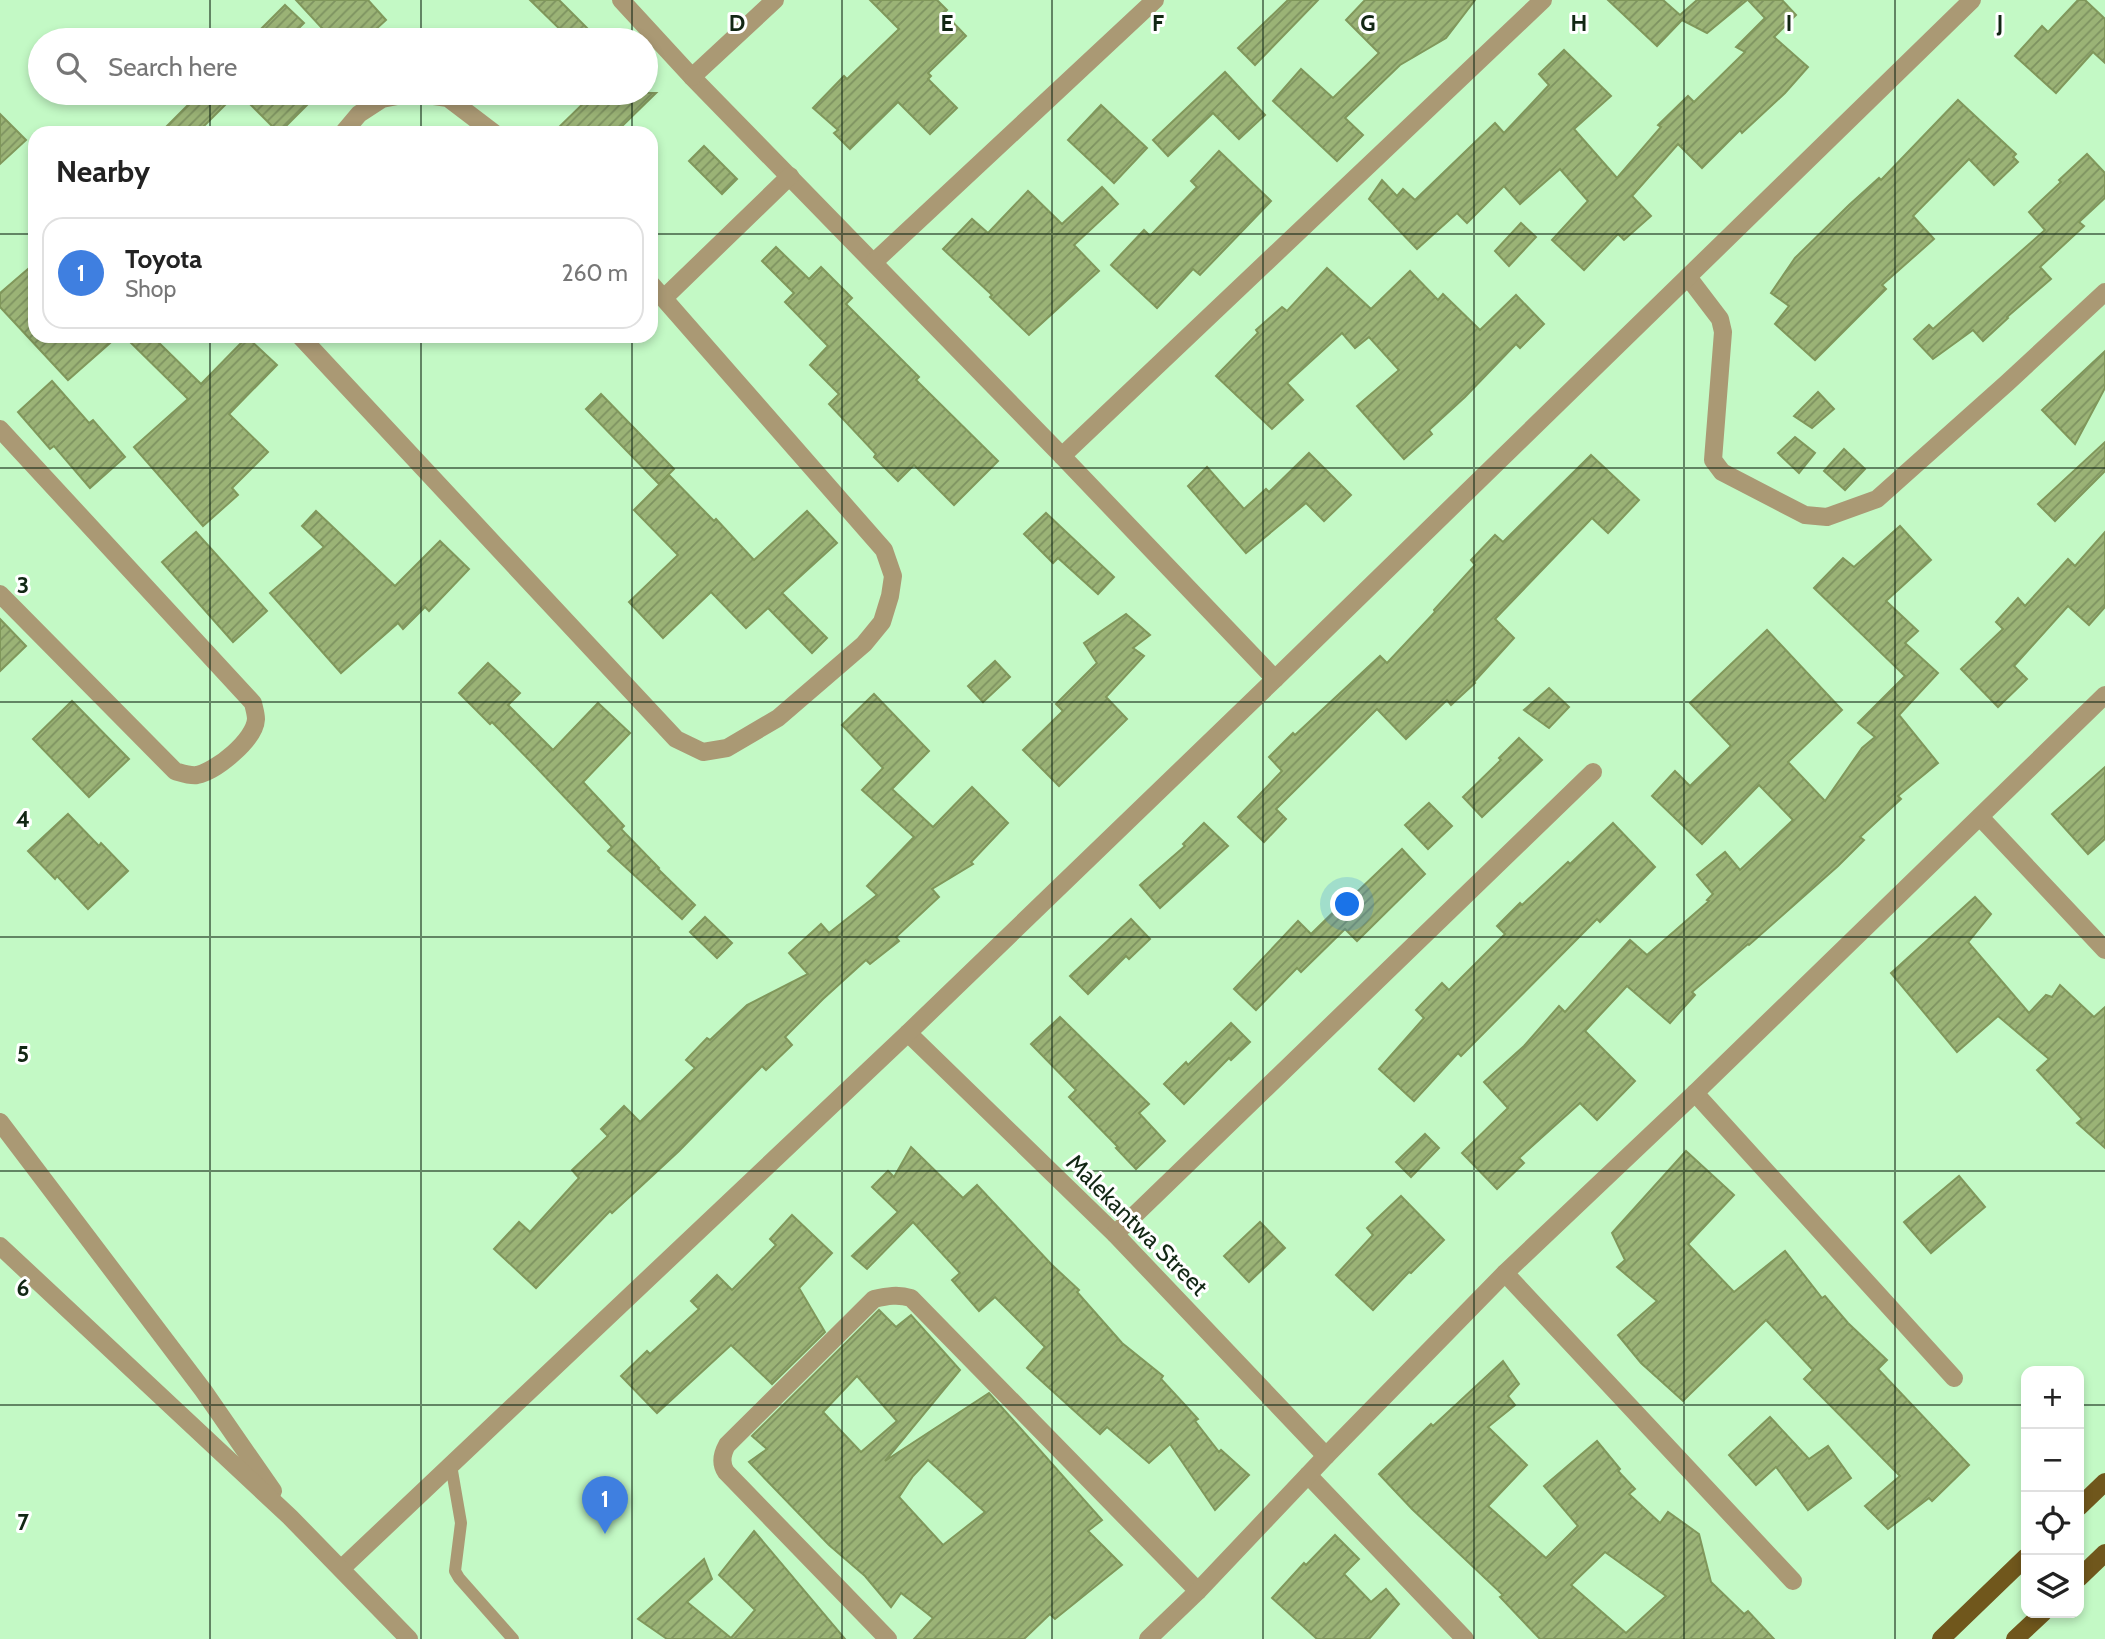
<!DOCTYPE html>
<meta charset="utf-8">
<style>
:root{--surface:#fff;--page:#f2f2f2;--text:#222;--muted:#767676;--line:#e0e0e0;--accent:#8b2890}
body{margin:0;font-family:Cabin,sans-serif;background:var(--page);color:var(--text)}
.controls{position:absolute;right:21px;bottom:21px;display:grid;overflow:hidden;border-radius:14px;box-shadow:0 4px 10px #0003}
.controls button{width:63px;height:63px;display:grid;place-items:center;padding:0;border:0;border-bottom:2px solid var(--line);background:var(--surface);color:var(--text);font:35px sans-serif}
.you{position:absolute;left:1348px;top:905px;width:24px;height:24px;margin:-18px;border:5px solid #fff;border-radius:50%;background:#1a73e8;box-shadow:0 0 0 10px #1a73e833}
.badge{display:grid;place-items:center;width:46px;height:46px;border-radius:50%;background:var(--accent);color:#fff;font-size:23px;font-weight:700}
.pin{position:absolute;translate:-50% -58px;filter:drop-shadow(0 2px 4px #0008)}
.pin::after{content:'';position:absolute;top:37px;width:24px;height:21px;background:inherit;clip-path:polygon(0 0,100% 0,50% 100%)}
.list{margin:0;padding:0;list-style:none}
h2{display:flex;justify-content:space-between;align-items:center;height:91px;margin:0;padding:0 28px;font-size:30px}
h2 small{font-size:23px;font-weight:400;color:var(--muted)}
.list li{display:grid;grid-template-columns:46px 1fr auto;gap:21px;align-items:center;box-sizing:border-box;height:112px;margin:0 14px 14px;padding:0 14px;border:2px solid var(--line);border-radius:21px}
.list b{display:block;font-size:26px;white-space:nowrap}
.list p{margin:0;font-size:23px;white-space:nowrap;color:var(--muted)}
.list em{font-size:23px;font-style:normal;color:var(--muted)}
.icon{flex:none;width:38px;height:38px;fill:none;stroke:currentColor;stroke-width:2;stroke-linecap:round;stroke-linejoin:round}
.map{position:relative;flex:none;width:2105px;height:1639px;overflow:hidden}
.search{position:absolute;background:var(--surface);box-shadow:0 4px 10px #0003;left:28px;top:28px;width:630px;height:77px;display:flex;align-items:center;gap:18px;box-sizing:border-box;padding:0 24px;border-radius:38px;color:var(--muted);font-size:26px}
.panel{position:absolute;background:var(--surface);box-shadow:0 4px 10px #0003;left:28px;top:126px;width:630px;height:217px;border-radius:21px}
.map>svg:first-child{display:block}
</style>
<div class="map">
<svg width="2105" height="1639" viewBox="0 0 2105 1639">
<defs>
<pattern id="building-hatch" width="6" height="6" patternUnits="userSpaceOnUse" patternTransform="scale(1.75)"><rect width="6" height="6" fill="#9bb376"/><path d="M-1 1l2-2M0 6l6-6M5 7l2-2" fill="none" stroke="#7d9260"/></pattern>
</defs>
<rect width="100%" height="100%" fill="#c3f9c5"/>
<g fill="url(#building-hatch)" stroke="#80975b" stroke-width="2" fill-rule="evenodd">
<path d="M296,0H368L386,20L364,40H333Z"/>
<path d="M530,0H559L599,40H571Z"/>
<path d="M870,0H937L947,10L944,13L966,36L928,73L931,76L928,79L957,108L930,134L898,102L850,149L834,133L838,130L813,108L844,76L847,79L899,29Z"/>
<path d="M1288,0H1318L1255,65L1238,48Z"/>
<path d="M1365,0H1475L1446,38L1400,65L1345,118L1363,135L1337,161L1273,101L1301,69L1333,98L1379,53L1346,20Z"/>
<path d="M1608,0H1663L1680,15L1697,0H1747L1707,33L1682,20L1657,46Z"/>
<path d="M1748,0H1782L1796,15L1774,37L1808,67L1785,93L1742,133L1740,130L1702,168L1678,144L1632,196L1651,216L1624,240L1618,234L1584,270L1552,240L1588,201L1560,169L1520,204L1504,186L1467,223L1457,213L1417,249L1369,199L1382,180L1397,196L1403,189L1415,200L1495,123L1504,133L1549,85L1539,74L1564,50L1611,96L1574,129L1617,178L1661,127L1658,125L1688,96L1694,102L1745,52L1736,47L1765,18Z"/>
<path d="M2078,0H2085L2105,19V63L2093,52L2056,93L2015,56L2042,26L2048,32Z"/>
<path d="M285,5L304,23L287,40H250Z"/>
<path d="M1225,72L1265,115L1239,139L1213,113L1168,156L1153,140Z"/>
<path d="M200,93H237L197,133H160Z"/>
<path d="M239,93H319L279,133Z"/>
<path d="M594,93H656L615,133H553Z"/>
<path d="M1958,100L2016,154L2013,157L2018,162L1994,185L1969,159L1913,216L1934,239L1882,285L1886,289L1815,360L1775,324L1789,306L1771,293L1795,258L1849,205L1879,178L1881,180Z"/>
<path d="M1101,105L1147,148L1114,183L1068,140Z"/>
<path d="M0,114L26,140L0,164Z"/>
<path d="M704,146L737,179L722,194L689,161Z"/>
<path d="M1219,151L1271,201L1200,275L1193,269L1157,308L1111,265L1144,230L1150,236L1197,187L1191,181Z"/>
<path d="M2087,154L2105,173V198L2079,222L2084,226L2040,267L2051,279L2007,317L2008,318L1983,341L1973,330L1933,359L1914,339L1929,325L1933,329L2045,230L2029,212L2061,182L2059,180Z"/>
<path d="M1102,187L1118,204L1074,245L1099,271L1029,335L990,297L992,295L943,249L972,219L988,233L1028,191L1062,224Z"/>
<path d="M1521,223L1536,237L1509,266L1495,251Z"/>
<path d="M776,247L809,279L821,267L852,298L846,304L919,377L916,380L998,461L954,505L914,465L898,481L874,457L876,454L829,404L839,394L810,365L828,346L785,302L794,293L762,261Z"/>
<path d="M35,263V336H118L68,380L0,307V293Z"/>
<path d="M1327,268L1371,309L1410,271L1438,300L1443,294L1480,330L1516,295L1544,324L1520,348L1516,344L1465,397L1429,430L1432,434L1404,459L1357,406L1399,370L1369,337L1355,348L1342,333L1287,383L1303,400L1272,429L1216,376L1258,333L1256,330L1282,307L1287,311Z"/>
<path d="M124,336H152L201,384L247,337L277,365L229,414L268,452L232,488L238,495L203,526L134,447L188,399Z"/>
<path d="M2105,351V388L2075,444L2042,410Z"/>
<path d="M52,381L89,423L93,420L125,457L90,488L54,446L50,449L18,412Z"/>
<path d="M1818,392L1834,409L1812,428L1794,416Z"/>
<path d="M601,394L674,469L659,484L586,409Z"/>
<path d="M1795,437L1815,453L1799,473L1778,453Z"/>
<path d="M2105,442V471L2055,521L2038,504Z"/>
<path d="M1844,449L1865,469L1845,490L1824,471Z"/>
<path d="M1309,453L1351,495L1324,521L1306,503L1246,553L1188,486L1207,467L1244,509L1266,489L1269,492Z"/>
<path d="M1591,455L1639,500L1608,533L1592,518L1495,619L1514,638L1474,682L1475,683L1451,705L1447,700L1406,739L1377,709L1276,809L1286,819L1264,842L1238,817L1282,771L1269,757L1293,733L1295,735L1380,656L1387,663L1435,612L1434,610L1475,565L1471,560L1495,535L1503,542Z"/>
<path d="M669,475L714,521L716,519L754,560L807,511L837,543L782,593L827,638L812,653L768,608L746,628L711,592L663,638L629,602L678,555L634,510Z"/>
<path d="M316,511L395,586L440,541L469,569L429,611L425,607L403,629L398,623L341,673L270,593L324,547L302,526Z"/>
<path d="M1046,513L1114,577L1098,594L1058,558L1053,563L1024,534Z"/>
<path d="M1900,526L1931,560L1886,601L1918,631L1905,643L1938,673L1899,715L1938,763L1898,796L1901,799L1860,837L1864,840L1838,866L1749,945L1748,944L1692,992L1695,995L1670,1023L1627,986L1585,1031L1635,1081L1597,1120L1580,1103L1519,1158L1524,1163L1497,1189L1462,1153L1508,1108L1484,1082L1524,1046L1559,1006L1565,1012L1630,940L1647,955L1709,901L1707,900L1713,894L1697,875L1725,852L1740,870L1793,820L1759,785L1702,844L1652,796L1675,771L1690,786L1731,746L1690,703L1767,630L1842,710L1788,762L1825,801L1862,748L1875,737L1858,723L1905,676L1814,588L1843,558L1854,567Z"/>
<path d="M196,532L267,611L233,642L162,562Z"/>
<path d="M2105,532V607L2089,625L2068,606L2014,666L2027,679L1998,707L1961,669L2003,629L1996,622L2018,598L2025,606L2068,559L2075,566Z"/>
<path d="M1126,614L1150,635L1133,648L1144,656L1106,697L1127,719L1059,786L1023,750L1063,711L1056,704L1097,663L1084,643Z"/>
<path d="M0,619L26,646L0,671Z"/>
<path d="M995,661L1010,677L983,702L968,686Z"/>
<path d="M488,663L520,693L508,705L553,750L598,703L630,733L583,782L624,826L621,829L659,868L658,869L695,905L682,919L608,851L612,847L536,767L492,722L490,724L459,693Z"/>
<path d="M1549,688L1569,707L1549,728L1524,710Z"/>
<path d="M874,694L929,751L892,789L933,827L972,787L1008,823L971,862L973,864L932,889L939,897L896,937L899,941L870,964L866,960L823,999L785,1037L792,1045L766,1070L762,1066L679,1151L612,1213L610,1211L536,1288L494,1249L519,1222L530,1232L579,1178L572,1170L608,1136L601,1129L624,1106L640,1122L695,1068L686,1060L707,1038L710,1040L747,1005L808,974L789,953L821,924L829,933L877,895L867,886L914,837L862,790L883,768L842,725Z"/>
<path d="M72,701L129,759L89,797L33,739Z"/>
<path d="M1519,738L1542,760L1482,817L1463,797L1501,760L1499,758Z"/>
<path d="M2105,767V839L2088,854L2052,814Z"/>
<path d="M1429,803L1452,826L1428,849L1405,825Z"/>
<path d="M68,814L99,846L101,843L128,871L88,909L57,876L55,879L28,851Z"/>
<path d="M1204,823L1228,846L1160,908L1140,885L1185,846L1183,844Z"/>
<path d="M1613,823L1655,867L1600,922L1597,919L1461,1056L1458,1053L1414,1101L1379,1069L1424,1018L1416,1010L1442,983L1449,990L1505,934L1497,926L1520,903L1522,905L1568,862L1570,864Z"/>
<path d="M1402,849L1425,874L1357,941L1345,929L1301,972L1297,968L1256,1010L1234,989L1298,921L1311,934L1355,891L1357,892Z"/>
<path d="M1975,897L1991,914L1968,942L2029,1013L2046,995L2052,997L2060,985L2094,1017L2105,1007V1148L2077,1123L2082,1119L2037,1070L2049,1059L1998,1016L1957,1052L1891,973Z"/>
<path d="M705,917L732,943L717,958L690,932Z"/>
<path d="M1131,919L1150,939L1129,959L1126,956L1088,994L1070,976Z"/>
<path d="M1060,1017L1149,1104L1139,1113L1165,1141L1136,1169L1116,1148L1118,1147L1069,1097L1076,1090L1031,1044Z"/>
<path d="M1231,1023L1250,1042L1231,1060L1229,1058L1184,1104L1164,1084L1186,1062L1188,1065Z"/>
<path d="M1425,1134L1439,1148L1411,1177L1396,1162Z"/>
<path d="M911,1147L963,1198L977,1185L1052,1265L1079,1290L1077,1292L1122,1343L1163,1376L1161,1379L1198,1419L1195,1421L1219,1452L1221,1450L1249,1475L1215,1510L1170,1444L1149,1463L1107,1427L1100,1434L1027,1368L1045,1347L995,1297L979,1311L952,1280L960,1273L913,1222L867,1269L852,1256L898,1212L872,1187L888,1171L894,1177Z"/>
<path d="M1686,1151L1734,1195L1688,1244L1734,1292L1785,1251L1822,1298L1825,1296L1848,1323L1887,1360L1878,1369L1969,1465L1932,1501L1929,1498L1888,1529L1865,1506L1900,1476L1804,1379L1813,1370L1766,1320L1683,1401L1641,1363L1618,1335L1657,1301L1617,1267L1625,1260L1612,1233Z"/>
<path d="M1959,1176L1985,1207L1931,1253L1904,1222Z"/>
<path d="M1401,1196L1444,1240L1411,1273L1409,1272L1373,1310L1336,1275L1373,1235L1367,1228Z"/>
<path d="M792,1215L832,1253L799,1288L825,1332L772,1384L731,1345L657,1413L621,1376L647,1351L650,1354L699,1309L691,1301L717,1275L732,1290L776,1245L770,1239Z"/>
<path d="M1260,1222L1285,1248L1249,1282L1224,1256Z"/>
<path d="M879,1310L896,1327L911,1315L960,1370L885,1461L989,1393L1102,1520L1088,1531L1122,1565L1055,1619L1050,1614L1024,1639H914L933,1618L901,1593L891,1607L865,1576L829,1545L749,1462L767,1449L752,1436ZM857,1376L897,1421L861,1452L823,1412ZM928,1460L985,1512L943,1545L899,1497L913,1476Z"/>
<path d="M1503,1361L1519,1384L1508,1396L1515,1405L1488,1427L1527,1465L1488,1506L1546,1558L1578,1526L1544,1486L1597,1441L1620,1469L1618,1471L1635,1489L1629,1494L1660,1523L1668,1512L1699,1534L1711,1582L1744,1614L1748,1611L1774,1639H1540L1500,1597L1503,1595L1412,1509L1379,1474L1431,1424L1433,1426ZM1605,1552L1666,1596L1626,1633L1571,1585Z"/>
<path d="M1770,1417L1809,1459L1828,1446L1851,1478L1808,1510L1776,1467L1756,1485L1729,1455Z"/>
<path d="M754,1531L845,1639H667L638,1619L704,1559L712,1579L687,1602L731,1638L755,1610L719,1575Z"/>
<path d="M1335,1535L1359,1559L1344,1574L1371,1602L1386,1589L1399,1604L1369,1639H1317L1272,1598L1304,1563L1306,1565Z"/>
</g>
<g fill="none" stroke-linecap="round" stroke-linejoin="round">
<path stroke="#aa9974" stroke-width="12" d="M451,1465L461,1523L455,1571L459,1578L513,1639"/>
<g stroke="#aa9974" stroke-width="18">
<path d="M621,0L692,77L1062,456L1275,679"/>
<path d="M692,77L775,0"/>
<path d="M343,133L359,114L382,99L413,93L448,98L494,133"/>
<path d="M874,262L1155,0"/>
<path d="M1688,277L1720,319L1723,332L1713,460L1722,472L1805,515L1827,517L1877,499L2007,383L2105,292"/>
<path d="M665,297L790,176"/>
<path d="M300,336L676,739L703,752L727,748L778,718L864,644L882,622L890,596L893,576L884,550L651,284"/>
<path d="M0,429L253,703C254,708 256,714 256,719C255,740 216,771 197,775C190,776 182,773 175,771L0,594"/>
<path d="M1062,456L1543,0"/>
<path d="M1980,817L2105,950"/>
<path d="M908,1033L1115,1234L1326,1456"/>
<path d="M1695,1093L1954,1378"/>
<path d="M1115,1234L1593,772"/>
<path d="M1505,1273L1793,1581"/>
<path d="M1308,1475L1465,1639"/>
<path d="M342,1568L908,1033L1275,679L1972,0"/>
<path d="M888,1639L726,1472C720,1463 722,1454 727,1445L874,1299C887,1296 898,1294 911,1298L1198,1591"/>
<path d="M1148,1639L1198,1591L1326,1456L1505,1273L1695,1093L2105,695"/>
</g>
<g stroke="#aa9974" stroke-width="18">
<path d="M0,1122L203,1390L273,1491"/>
<path d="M0,1246L290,1517L409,1639"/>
</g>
<g stroke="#70571c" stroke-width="18">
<path d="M2079,1507L2105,1482"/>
<path d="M2079,1578L2105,1553"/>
<path d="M1941,1639L2026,1557"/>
<path d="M2015,1639L2043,1613"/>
</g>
</g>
<path fill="none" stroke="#122714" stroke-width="2" stroke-opacity="0.55" d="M210,0V40M421,0V40M632,0V40M842,0V1639M1052,0V1639M1263,0V1639M1474,0V1639M1684,0V1639M1895,0V1639M210,93V133M421,93V133M632,93V133M0,234H35M651,234H2105M210,336V1639M421,336V1639M632,336V1639M0,468H2105M0,702H2105M0,937H2105M0,1171H2105M0,1405H2026M2079,1405H2105"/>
<g text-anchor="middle" stroke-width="6" stroke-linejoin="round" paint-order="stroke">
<g font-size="24" fill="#122714" stroke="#fff">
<text transform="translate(1137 1225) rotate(45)" y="8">Malekantwa Street</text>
</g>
</g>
<g font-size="23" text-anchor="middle" font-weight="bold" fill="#122714" stroke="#fff" stroke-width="6" stroke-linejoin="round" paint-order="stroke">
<text x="737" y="31">D</text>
<text x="947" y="31">E</text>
<text x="1158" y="31">F</text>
<text x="1368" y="31">G</text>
<text x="1579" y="31">H</text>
<text x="1789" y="31">I</text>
<text x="2000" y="31">J</text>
<text x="23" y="593">3</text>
<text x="23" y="827">4</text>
<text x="23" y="1062">5</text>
<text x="23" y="1296">6</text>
<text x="23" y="1530">7</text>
</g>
</svg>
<div class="controls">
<button>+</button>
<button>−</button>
<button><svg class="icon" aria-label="locate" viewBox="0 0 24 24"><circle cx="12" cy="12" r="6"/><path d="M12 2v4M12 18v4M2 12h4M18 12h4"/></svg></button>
<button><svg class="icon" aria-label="layers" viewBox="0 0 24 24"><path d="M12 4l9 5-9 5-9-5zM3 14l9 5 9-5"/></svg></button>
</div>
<div class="you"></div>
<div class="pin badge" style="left:605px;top:1534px;background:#3f7fe0">1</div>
<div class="search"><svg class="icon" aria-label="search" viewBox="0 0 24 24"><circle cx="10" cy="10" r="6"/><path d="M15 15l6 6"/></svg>Search here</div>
<section class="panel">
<h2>Nearby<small></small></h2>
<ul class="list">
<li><span class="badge" style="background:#3f7fe0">1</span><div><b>Toyota</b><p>Shop</p></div><em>260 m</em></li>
</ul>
</section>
</div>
